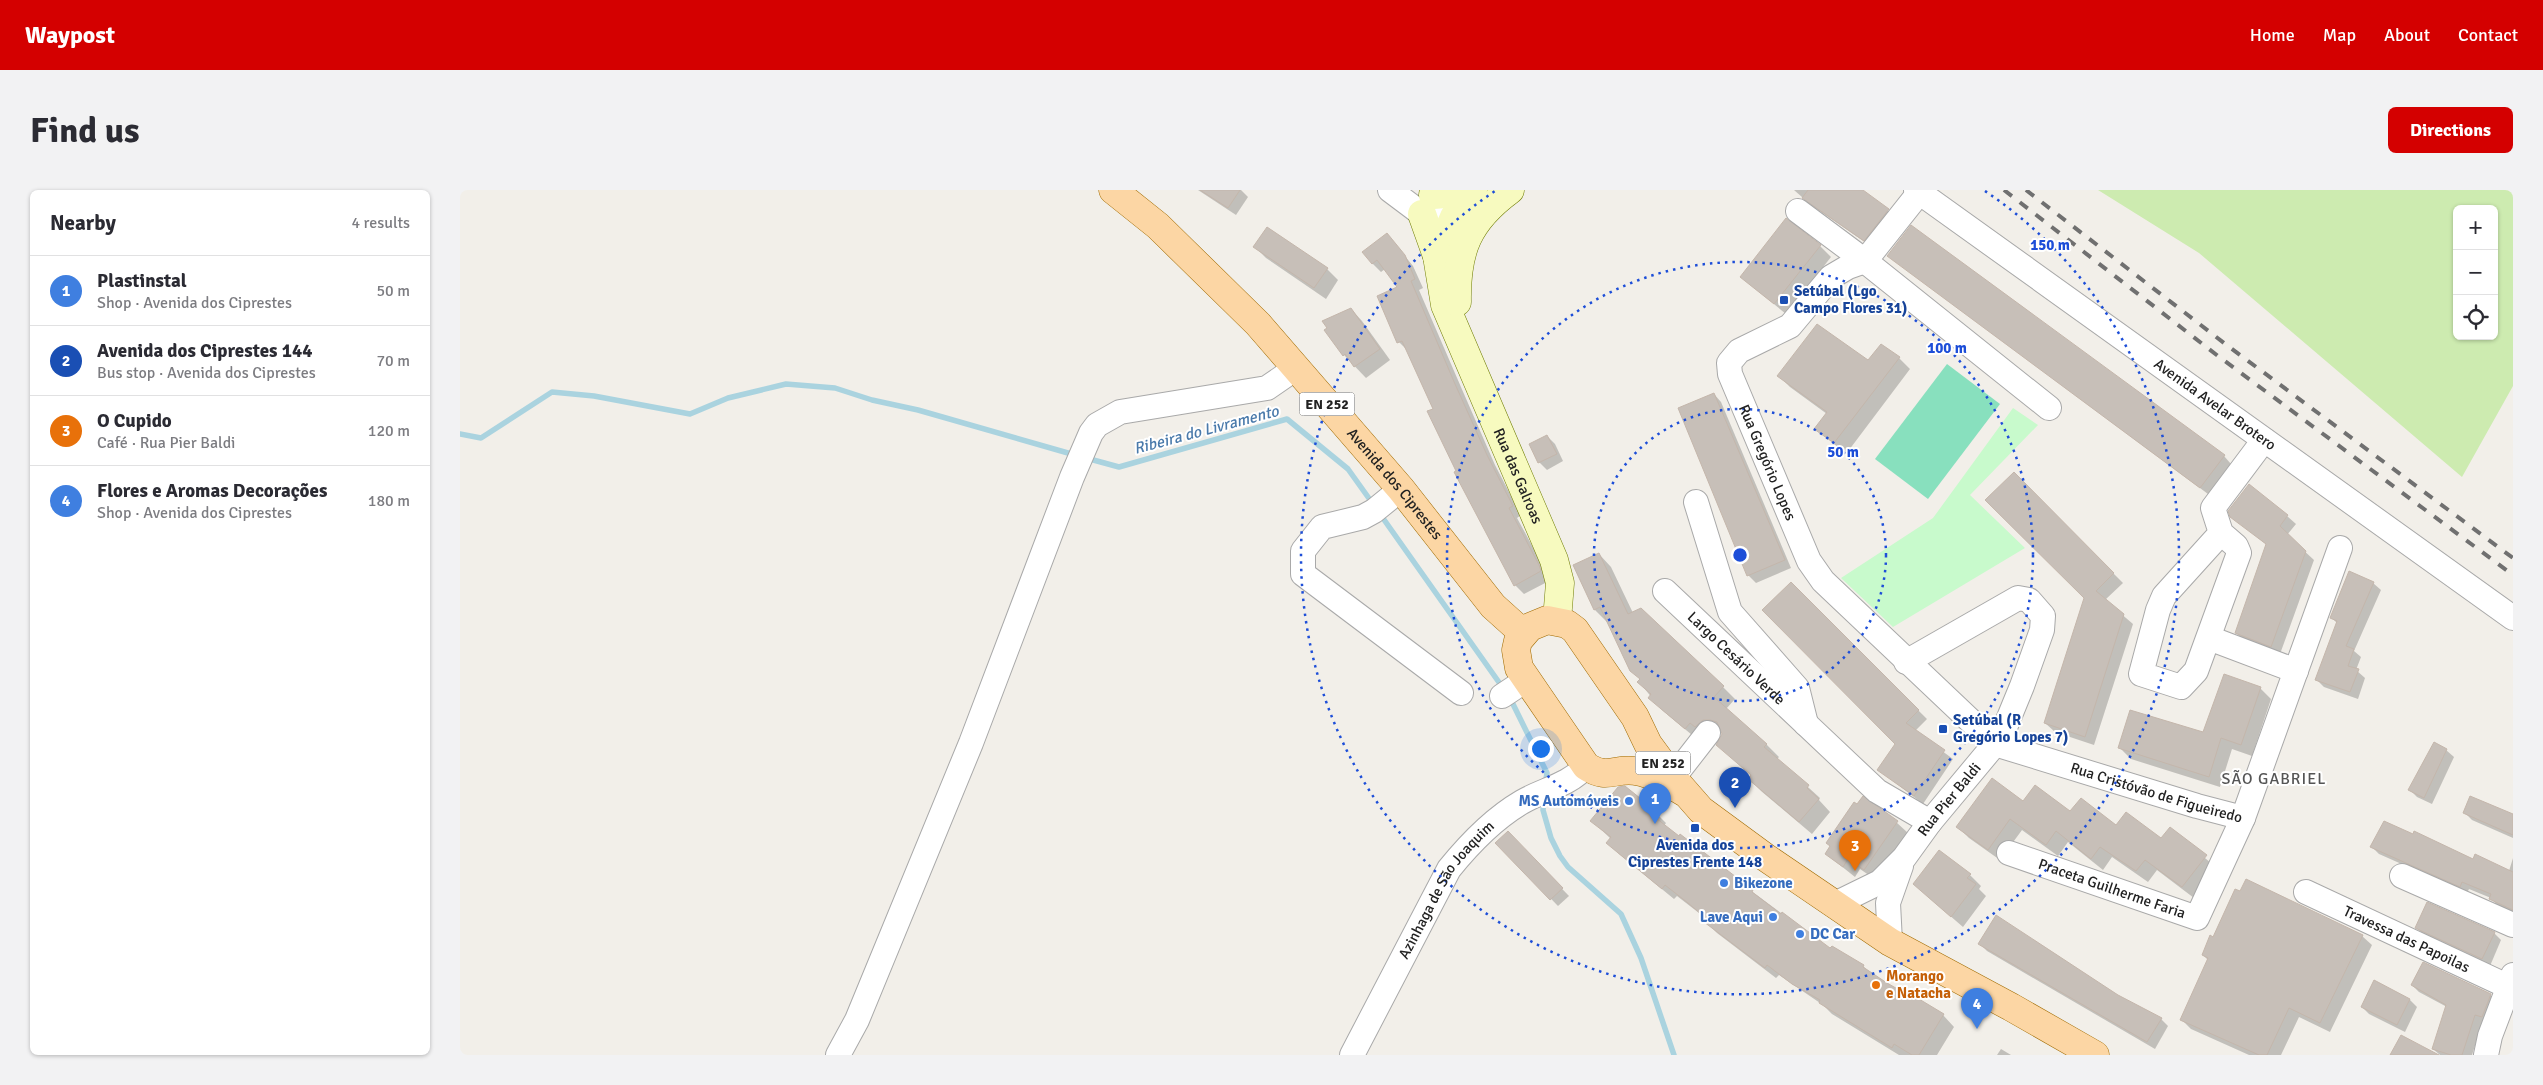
<!DOCTYPE html>
<meta charset="utf-8">
<style>
:root{--surface:#fff;--page:#f2f2f3;--text:#2b2b33;--muted:#7c7c81;--line:#e1e1e2;--accent:#d40000}
body{margin:0;font-family:Signika,sans-serif;background:var(--page);color:var(--text)}
.controls{position:absolute;right:15px;top:15px;display:grid;overflow:hidden;border-radius:8px;box-shadow:0 1px 4px #0004}
.controls button{width:45px;height:45px;display:grid;place-items:center;padding:0;border:0;border-bottom:1px solid var(--line);background:var(--surface);color:var(--text);font:25px sans-serif}
.you{position:absolute;left:1080px;top:558px;width:18px;height:18px;margin:-12px;border:4px solid #fff;border-radius:50%;background:#1a73e8;box-shadow:0 0 0 8px #1a73e833}
.badge{display:grid;place-items:center;width:32px;height:32px;border-radius:50%;background:var(--accent);color:#fff;font-size:16px;font-weight:700}
.pin{position:absolute;translate:-50% -41px;filter:drop-shadow(0 1px 2px #0008)}
.pin::after{content:'';position:absolute;top:26px;width:18px;height:15px;background:inherit;clip-path:polygon(0 0,100% 0,50% 100%)}
.list{margin:0;padding:0;list-style:none}
h2{display:flex;justify-content:space-between;align-items:center;height:65px;margin:0;padding:0 20px;font-size:21px}
h2 small{font-size:16px;font-weight:400;color:var(--muted)}
.list li{display:grid;grid-template-columns:32px 1fr auto;gap:15px;align-items:center;box-sizing:border-box;height:70px;padding:0 20px;border-top:1px solid var(--line)}
.list b{display:block;font-size:19px;white-space:nowrap}
.list p{margin:0;font-size:16px;white-space:nowrap;color:var(--muted)}
.list em{font-size:16px;font-style:normal;color:var(--muted)}
.icon{flex:none;width:28px;height:28px;fill:none;stroke:currentColor;stroke-width:2;stroke-linecap:round;stroke-linejoin:round}
.map{position:relative;flex:none;width:2053px;height:865px;overflow:hidden;border-radius:8px}
header{display:flex;align-items:center;gap:30px;box-sizing:border-box;height:70px;padding:0 25px;background:var(--accent);color:#fff}
header strong{font-size:24px}
nav{display:flex;gap:28px;margin-inline-start:auto;font-size:18px}
.intro{display:flex;align-items:center;justify-content:space-between;box-sizing:border-box;height:120px;padding:0 30px}
h1{margin:0;font-size:35px}
.button{padding:12px 22px;border-radius:8px;background:var(--accent);color:#fff;font-size:18px;font-weight:700}
main{display:flex;gap:30px;padding:0 30px}
aside{flex:1;background:var(--surface);border-radius:8px;box-shadow:0 1px 4px #0004}
.map>svg:first-child{display:block}
</style>
<header>
<strong>Waypost</strong>
<nav><a>Home</a><a>Map</a><a>About</a><a>Contact</a></nav>
</header>
<div class="intro"><h1>Find us</h1><a class="button">Directions</a></div>
<main>
<aside>
<h2>Nearby<small>4 results</small></h2>
<ul class="list">
<li><span class="badge" style="background:#3f7fe0">1</span><div><b>Plastinstal</b><p>Shop · Avenida dos Ciprestes</p></div><em>50 m</em></li>
<li><span class="badge" style="background:#1a4fb4">2</span><div><b>Avenida dos Ciprestes 144</b><p>Bus stop · Avenida dos Ciprestes</p></div><em>70 m</em></li>
<li><span class="badge" style="background:#e8710a">3</span><div><b>O Cupido</b><p>Café · Rua Pier Baldi</p></div><em>120 m</em></li>
<li><span class="badge" style="background:#3f7fe0">4</span><div><b>Flores e Aromas Decorações</b><p>Shop · Avenida dos Ciprestes</p></div><em>180 m</em></li>
</ul>
</aside>
<div class="map">
<svg width="2053" height="865" viewBox="0 0 2053 865">
<rect width="100%" height="100%" fill="#f2efe9"/>
<path fill="#cdebb0" fill-rule="evenodd" d="M1638,0H2053V196L2002,287L1739,63ZM1997,19H2034V146H1997Z"/>
<path fill="#c8facc" d="M1553,218L1578,235L1510,305L1565,358L1433,437L1381,388L1473,328Z"/>
<path fill="#88e0be" d="M1487,174L1540,214L1468,309L1415,269Z"/>
<g fill="#0003">
<path d="M738,0H781L788,7L776,25Z"/>
<path d="M1334,0H1401L1435,27L1412,57L1351,15Z"/>
<path d="M927,44L953,76L963,98L959,100L1004,204L1035,275L1061,325L1057,328L1088,385L1089,391L1064,404L1055,395L997,281L974,219L948,161L939,152V97L925,79L921,82L912,73Z"/>
<path d="M1360,56L1371,67L1326,124L1281,87Z"/>
<path d="M795,57L867,79L878,90L866,109L806,68Z"/>
<path d="M1428,66L1764,266L1771,274L1748,304Z"/>
<path d="M891,119L902,131L930,170L906,188L884,165Z"/>
<path d="M1439,168L1450,179L1386,264L1356,239L1367,224L1330,197L1319,186Z"/>
<path d="M1254,204L1261,212L1331,378L1296,393L1288,385Z"/>
<path d="M1087,246L1095,254L1103,271L1087,280L1079,272Z"/>
<path d="M1554,284L1663,393L1645,410L1673,434L1634,555L1595,542L1585,533L1625,407Z"/>
<path d="M1771,326H1827L1836,334L1827,345L1854,370L1820,464L1785,451L1776,443L1807,355Z"/>
<path d="M1139,364L1151,377L1173,423L1263,497L1275,509L1266,519L1307,555L1319,567L1317,569L1360,608L1359,610L1370,622L1352,644L1301,601L1289,588L1292,586L1258,555L1263,544L1262,541L1238,550L1202,520L1179,492L1181,489L1147,432L1135,420L1114,376Z"/>
<path d="M1913,393L1921,400L1894,461L1901,467L1896,480L1905,488L1898,509L1864,497L1857,490L1877,433L1871,427Z"/>
<path d="M1331,394L1467,529L1455,541L1493,569L1463,614L1419,580L1437,554Z"/>
<path d="M1800,498L1811,509L1792,566L1772,559L1760,597L1671,569L1660,558L1744,544Z"/>
<path d="M1986,560L1994,567L1972,614L1957,607L1950,600Z"/>
<path d="M1563,613L1610,623L1701,650L1710,639L1757,678L1734,708L1697,680L1688,692L1652,667L1643,680L1608,652L1598,666L1562,640L1540,670L1509,648L1498,637Z"/>
<path d="M1195,622L1206,633L1204,636L1371,760L1403,776L1412,785L1483,825L1494,837L1477,865H1439L1372,824L1363,815L1319,785L1316,788L1257,743L1246,732L1248,730L1217,706L1214,709L1159,664L1148,653L1151,649L1132,631Z"/>
<path d="M2005,623L2053,626V648L2012,630Z"/>
<path d="M1436,632L1448,643L1416,690L1400,679L1395,687L1366,664Z"/>
<path d="M1048,643L1109,706L1098,716L1037,653Z"/>
<path d="M1912,657L2013,671L2049,681L2053,668V723L2038,716L2031,708L2009,699L2007,703L1919,664Z"/>
<path d="M1510,685L1521,696L1519,699L1526,706L1503,737L1466,705Z"/>
<path d="M1957,738L2034,743L2041,750L2030,776L1964,745Z"/>
<path d="M1902,746L1912,755L1870,842L1839,827L1821,865H1789L1731,839L1722,830L1748,770L1743,765Z"/>
<path d="M1520,754L1657,806L1701,829L1708,836L1695,859L1527,761Z"/>
<path d="M1914,792L1950,810L1957,817L1945,842L1909,824L1902,817Z"/>
<path d="M1952,795L2030,805L2038,812L2023,831L2012,865H1980L1973,859L1987,817L1959,802Z"/>
<path d="M1541,859L1551,865H1537Z"/>
</g>
<g fill="none" stroke-linecap="round" stroke-linejoin="round">
<g stroke="#aad3df" stroke-width="5.5">
<path d="M0,244L21,248L92,202L134,206L230,224L268,208L326,194L375,198L412,210L458,220L615,265"/>
<path d="M626,268L659,277L827,229L888,279L913,314"/>
<path d="M920,324L1043,498"/>
<path d="M1050,508L1087,583L1085,595"/>
<path d="M1084,609L1083,620L1091,648L1100,666L1108,677L1161,724L1181,768L1214,865"/>
</g>
</g>
<g fill="#c7bfb8" stroke="#c4b6ab">
<path d="M740,0H780L768,18Z"/>
<path d="M1348,0H1403L1429,19L1404,51L1342,8Z"/>
<path d="M1326,28L1361,55L1314,114L1280,87Z"/>
<path d="M1451,35L1765,265L1740,298L1427,66Z"/>
<path d="M807,37L868,78L854,98L793,57Z"/>
<path d="M927,43L945,65L955,89L951,91L995,194L1027,265L1053,316L1049,318L1079,375L1081,381L1054,396L994,282L996,281L967,221L973,219L942,151L937,153L917,106L937,97L917,70L912,74L902,62Z"/>
<path d="M891,118L920,159L894,177L885,164L883,166L864,140L867,138L862,131Z"/>
<path d="M1357,134L1408,170L1421,154L1440,167L1374,253L1354,239L1367,222L1317,186Z"/>
<path d="M1254,203L1325,370L1287,386L1218,218Z"/>
<path d="M1087,245L1097,264L1078,273L1069,254Z"/>
<path d="M1554,282L1654,383L1636,401L1664,424L1625,547L1584,533L1624,408L1525,310Z"/>
<path d="M1789,294L1828,325L1820,336L1846,361L1811,457L1775,443L1806,354L1770,327L1768,321Z"/>
<path d="M1139,363L1168,424L1181,418L1264,496L1254,507L1307,554L1304,557L1349,595L1347,598L1359,609L1339,632L1288,589L1291,585L1256,555L1262,544L1257,532L1250,530H1243L1235,537L1230,533L1225,539L1188,508L1191,504L1177,492L1180,489L1170,481L1140,417L1134,420L1113,375Z"/>
<path d="M1889,381L1914,392L1886,456L1894,459L1888,476L1899,479L1890,502L1855,490L1877,431L1870,428Z"/>
<path d="M1331,392L1459,520L1446,533L1485,560L1454,606L1417,580L1435,554L1302,420Z"/>
<path d="M1764,484L1801,497L1781,555L1761,548L1749,587L1658,558L1670,520L1743,542Z"/>
<path d="M1974,552L1987,559L1964,608L1948,600Z"/>
<path d="M1532,588L1563,611L1575,595L1610,621L1621,608L1656,635L1666,622L1701,648L1710,637L1747,665L1722,697L1685,670L1676,681L1640,657L1631,669L1596,641L1586,655L1550,629L1528,660L1496,637Z"/>
<path d="M1165,596L1196,621L1192,625L1219,646L1220,644L1293,700L1292,702L1321,724L1322,722L1370,758L1372,756L1404,775L1403,777L1427,793L1443,802L1444,800L1484,824L1459,865H1452L1434,854L1432,858L1359,813L1360,810L1332,794L1307,775L1305,778L1244,732L1247,729L1228,713L1205,695L1202,699L1146,653L1151,647L1130,631L1158,597Z"/>
<path d="M1403,606L1438,631L1404,680L1388,669L1383,677L1365,664L1370,656L1366,653L1394,612L1397,614Z"/>
<path d="M2010,606L2053,624V645L2003,623Z"/>
<path d="M1924,631L1953,644L1954,641L2013,669L2015,664L2053,682V720L2029,709L2031,704L2002,692L2000,697L1910,657Z"/>
<path d="M1048,641L1103,698L1090,710L1035,653Z"/>
<path d="M1479,660L1511,684L1507,688L1516,694L1491,727L1453,694Z"/>
<path d="M1786,689L1903,745L1860,833L1829,818L1807,865H1799L1720,830L1748,768L1742,765L1750,745L1753,747L1775,699L1780,701Z"/>
<path d="M1967,712L2035,742L2022,769L1955,738Z"/>
<path d="M1536,725L1658,805L1702,828L1687,852L1518,754Z"/>
<path d="M1963,772L2031,804L2022,827L2015,825L2002,865H1991L1972,859L1986,815L1951,795Z"/>
<path d="M1914,790L1950,809L1937,835L1901,817Z"/>
<path d="M1941,845L1979,865H1930Z"/>
</g>
<g fill="none" stroke-linecap="round" stroke-linejoin="round">
<defs>
<g id="street">
<path d="M930,0L962,24L980,29"/>
<path id="s1" d="M1456,0L2053,428"/>
<path id="s2" d="M1459,3L1405,71L1388,77L1371,87L1330,136L1279,161L1269,173L1270,184L1349,371L1363,391L1535,554L1737,616L1783,628L1880,358"/>
<path d="M1338,21L1405,71L1589,218"/>
<path d="M941,299L914,321L903,327L862,337L843,361V384L1001,503"/>
<path d="M1236,312L1270,422L1337,498L1346,534"/>
<path d="M1761,343L1704,406L1698,420L1681,484L1721,497L1736,481L1779,363L1776,356L1761,343L1753,318L1804,250"/>
<path id="s3" d="M1205,401L1417,601L1470,632"/>
<path d="M1749,448L1836,481"/>
<path d="M1042,506L1066,490"/>
<path d="M1213,588L1248,543"/>
<path id="s4" d="M1549,663L1737,728L1783,628"/>
<path d="M1942,686L2053,735"/>
<path id="s5" d="M1846,702L2049,797"/>
<path id="s6" d="M1375,714L1420,692L1444,668L1470,632L1535,554L1546,535L1562,496L1582,440L1583,426L1569,410L1558,408L1446,472"/>
<path d="M1430,752L1428,713L1441,676"/>
<path d="M378,865L397,830L511,553L612,287L631,243L637,235L660,222L807,198L836,178"/>
<path id="s7" d="M892,865L989,679C1010,653 1033,629 1062,612C1084,599 1108,596 1126,576"/>
<path d="M2026,865L2030,846L2053,785"/>
</g>
<g id="secondary">
<path id="s8" d="M1013,0L994,27L977,66L985,115L1094,370L1100,393L1097,430"/>
<path d="M973,5L1010,2"/>
<path d="M962,24L977,66"/>
<path d="M997,112C996,60 1008,31 1050,0"/>
</g>
<g id="primary">
<path id="s9" d="M653,0L698,36L798,134L941,299L1033,416L1063,443"/>
<path d="M1225,603C1209,593 1194,584 1175,581C1154,578 1147,590 1126,576L1059,478L1056,460L1058,451L1070,437L1087,430L1107,434L1115,440L1175,527L1188,554L1213,588L1241,620L1305,667L1430,752L1551,817L1635,865"/>
</g>
</defs>
<use href="#street" stroke="#a9a9a9" stroke-width="26"/>
<use href="#secondary" stroke="#707d05" stroke-width="29"/>
<use href="#primary" stroke="#a06b00" stroke-width="29"/>
<use href="#street" stroke="#fff" stroke-width="24"/>
<use href="#secondary" stroke="#f7fabf" stroke-width="28"/>
<use href="#primary" stroke="#fcd6a4" stroke-width="28"/>
<g stroke="#707070" stroke-width="4" stroke-dasharray="10 10" stroke-linecap="butt">
<path d="M1544,0L1758,166L2053,385"/>
<path d="M1566,0L1764,153L2053,368"/>
</g>
</g>
<g fill="none" stroke="#1d4ed8" stroke-width="2.5" stroke-dasharray="2.5 5">
<circle cx="1280" cy="365" r="146"/>
<circle cx="1280" cy="365" r="293"/>
<path d="M1525 1A439 439 0 1 1 1035 1"/>
</g>
<g fill="#1a4fb4" stroke="#fff" stroke-width="2">
<rect x="1319" y="105" width="10" height="10" rx="2.5"/>
<rect x="1478" y="534" width="10" height="10" rx="2.5"/>
<rect x="1230" y="633" width="10" height="10" rx="2.5"/>
</g>
<g fill="#3f7fe0" stroke="#fff" stroke-width="2">
<circle cx="1169" cy="611" r="5"/>
<circle cx="1264" cy="693" r="5"/>
<circle cx="1313" cy="727" r="5"/>
<circle cx="1340" cy="744" r="5"/>
</g>
<circle fill="#e8710a" stroke="#fff" stroke-width="2" cx="1416" cy="795" r="5"/>
<g text-anchor="middle" stroke-width="4" stroke-linejoin="round" paint-order="stroke">
<g fill="#fff" stroke="#646464" stroke-width="1">
<rect x="839.5" y="202.5" width="55" height="23" rx="4"/>
<rect x="1175.5" y="561.5" width="55" height="23" rx="4"/>
</g>
<g font-size="14" font-weight="bold" fill="#222">
<text x="867" y="219">EN 252</text>
<text x="1203" y="578">EN 252</text>
</g>
<g font-size="15" font-weight="bold" fill="#164399" stroke="#fff" text-anchor="start">
<text x="1334" y="106">Setúbal (Lgo<tspan x="1334" dy="17">Campo Flores 31)</tspan></text>
<text x="1493" y="535">Setúbal (R<tspan x="1493" dy="17">Gregório Lopes 7)</tspan></text>
<text x="1235" y="660" text-anchor="middle">Avenida dos<tspan x="1235" dy="17">Ciprestes Frente 148</tspan></text>
</g>
<g font-size="15" fill="#222" stroke="#fff">
<text dy="5" stroke="none"><textPath href="#s1" startOffset="368">Avenida Avelar Brotero</textPath></text>
<text dy="5" stroke="none"><textPath href="#s2" startOffset="368">Rua Gregório Lopes</textPath></text>
<text dy="5" stroke="none"><textPath href="#s8" startOffset="311">Rua das Galroas</textPath></text>
<text dy="5" stroke="none"><textPath href="#s9" startOffset="408">Avenida dos Ciprestes</textPath></text>
<text dy="5" stroke="none"><textPath href="#s3" startOffset="98">Largo Cesário Verde</textPath></text>
<text dy="5" stroke="none"><textPath href="#s2" startOffset="905">Rua Cristóvão de Figueiredo</textPath></text>
<text dy="5" stroke="none"><textPath href="#s6" startOffset="158">Rua Pier Baldi</textPath></text>
<text dy="5" stroke="none"><textPath href="#s4" startOffset="109">Praceta Guilherme Faria</textPath></text>
<text dy="5" stroke="none"><textPath href="#s7" startOffset="191">Azinhaga de São Joaquim</textPath></text>
<text dy="5" stroke="none"><textPath href="#s5" startOffset="111">Travessa das Papoilas</textPath></text>
</g>
<g font-size="15" font-weight="bold" fill="#366cbe" stroke="#fff" text-anchor="end">
<text x="1159" y="616">MS Automóveis</text>
<text x="1274" y="698" text-anchor="start">Bikezone</text>
<text x="1303" y="732">Lave Aqui</text>
<text x="1350" y="749" text-anchor="start">DC Car</text>
</g>
<g font-size="15" font-weight="bold" fill="#c56008" stroke="#fff" text-anchor="start">
<text x="1426" y="791">Morango<tspan x="1426" dy="17">e Natacha</tspan></text>
</g>
<g font-size="16" font-style="italic" fill="#4a7aab" stroke="#fff">
<text transform="translate(746 239) rotate(-15)" y="6">Ribeira do Livramento</text>
</g>
<g font-size="16" letter-spacing="1" fill="#555" stroke="#fff">
<text x="1814" y="594">SÃO GABRIEL</text>
</g>
</g>
<circle cx="1280" cy="365" r="8" fill="#1d4ed8" stroke="#fff" stroke-width="2.5"/>
<g font-size="15" text-anchor="middle" font-weight="bold" fill="#1d4ed8" stroke="#fff" stroke-width="4" stroke-linejoin="round" paint-order="stroke">
<text x="1590" y="60">150 m</text>
<text x="1487" y="163">100 m</text>
<text x="1383" y="267">50 m</text>
</g>
</svg>
<div class="controls">
<button>+</button>
<button>−</button>
<button><svg class="icon" aria-label="locate" viewBox="0 0 24 24"><circle cx="12" cy="12" r="6"/><path d="M12 2v4M12 18v4M2 12h4M18 12h4"/></svg></button>
</div>
<div class="you"></div>
<div class="pin badge" style="left:1195px;top:634px;background:#3f7fe0">1</div>
<div class="pin badge" style="left:1275px;top:618px;background:#1a4fb4">2</div>
<div class="pin badge" style="left:1395px;top:681px;background:#e8710a">3</div>
<div class="pin badge" style="left:1517px;top:839px;background:#3f7fe0">4</div>
</div>
</main>
